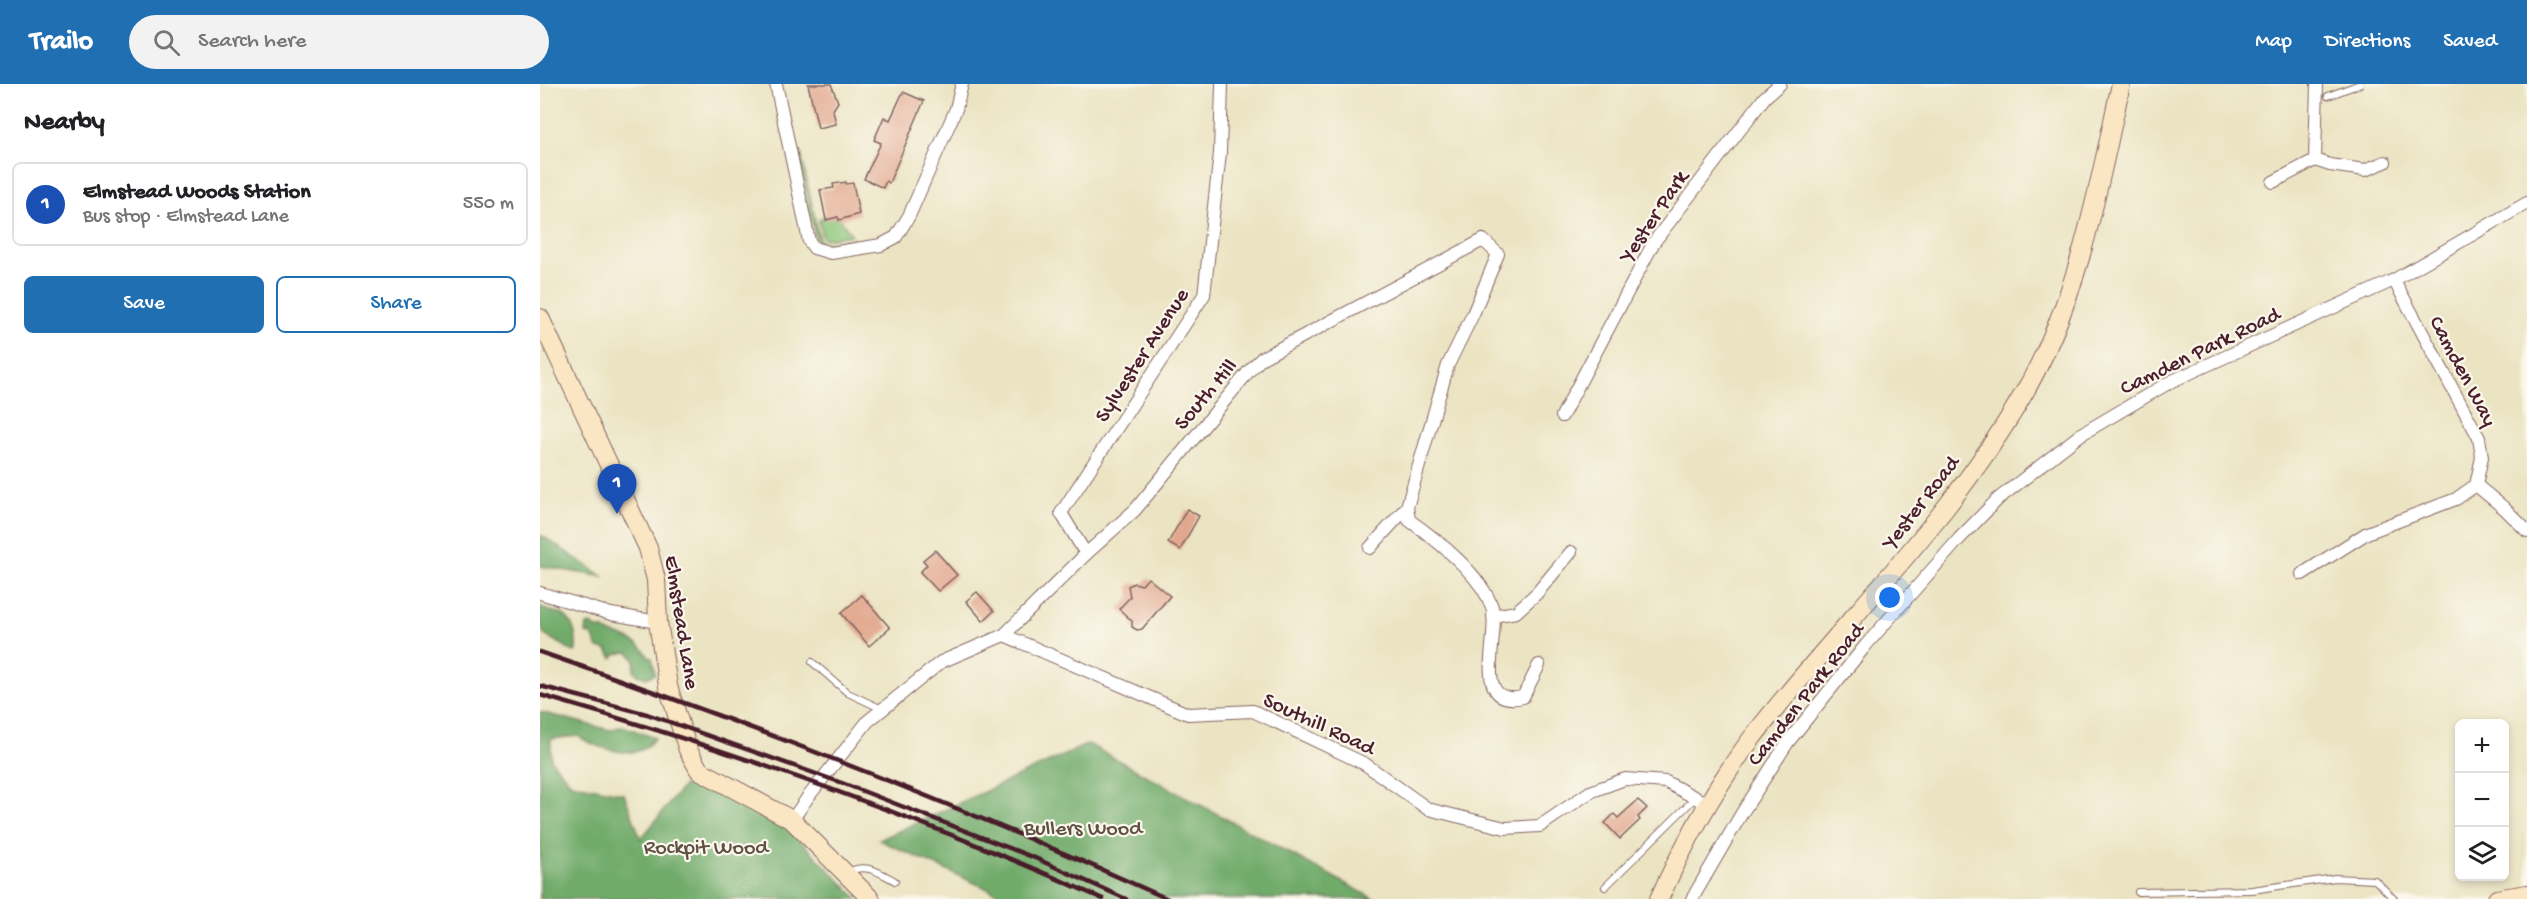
<!DOCTYPE html>
<meta charset="utf-8">
<style>
:root{--surface:#fff;--page:#f2f2f2;--text:#202124;--muted:#757577;--line:#e0e0e0;--accent:#1f6fb2}
body{margin:0;font-family:"Gochi Hand",sans-serif;background:var(--page);color:var(--text)}
.controls{position:absolute;right:18px;bottom:18px;display:grid;overflow:hidden;border-radius:9px;box-shadow:0 3px 9px #0003}
.controls button{width:54px;height:54px;display:grid;place-items:center;padding:0;border:0;border-bottom:2px solid var(--line);background:var(--surface);color:var(--text);font:30px sans-serif}
.you{position:absolute;left:1350px;top:514px;width:21px;height:21px;margin:-15px;border:4px solid #fff;border-radius:50%;background:#1a73e8;box-shadow:0 0 0 9px #1a73e833}
.badge{display:grid;place-items:center;width:39px;height:39px;border-radius:50%;background:var(--accent);color:#fff;font-size:20px;font-weight:700}
.pin{position:absolute;translate:-50% -50px;filter:drop-shadow(0 2px 3px #0008)}
.pin::after{content:'';position:absolute;top:32px;width:21px;height:18px;background:inherit;clip-path:polygon(0 0,100% 0,50% 100%)}
.list{margin:0;padding:0;list-style:none}
h2{display:flex;justify-content:space-between;align-items:center;height:78px;margin:0;padding:0 24px;font-size:26px}
h2 small{font-size:20px;font-weight:400;color:var(--muted)}
.list li{display:grid;grid-template-columns:39px 1fr auto;gap:18px;align-items:center;box-sizing:border-box;height:84px;margin:0 12px 12px;padding:0 12px;border:2px solid var(--line);border-radius:9px}
.list b{display:block;font-size:22px;white-space:nowrap}
.list p{margin:0;font-size:20px;white-space:nowrap;color:var(--muted)}
.list em{font-size:20px;font-style:normal;color:var(--muted)}
.actions{display:flex;gap:12px;padding:18px 24px}
.actions a{flex:1;padding:14px 0;border:2px solid var(--accent);border-radius:9px;text-align:center;font-size:21px;color:var(--accent)}
.actions .main{background:var(--accent);color:#fff}
.icon{flex:none;width:33px;height:33px;fill:none;stroke:currentColor;stroke-width:2;stroke-linecap:round;stroke-linejoin:round}
.map{position:relative;flex:none;width:1987px;height:815px;overflow:hidden}
header{display:flex;align-items:center;gap:36px;box-sizing:border-box;height:84px;padding:0 30px;background:var(--accent);color:#fff}
header strong{font-size:28px}
nav{display:flex;gap:33px;margin-inline-start:auto;font-size:21px}
.search{width:420px;height:54px;background:var(--page);display:flex;align-items:center;gap:15px;box-sizing:border-box;padding:0 21px;border-radius:33px;color:var(--muted);font-size:22px}
main{display:flex}
aside{flex:1;background:var(--surface)}
.map>svg:first-child{display:block}
</style>
<header>
<strong>Trailo</strong>
<div class="search"><svg class="icon" aria-label="search" viewBox="0 0 24 24"><circle cx="10" cy="10" r="6"/><path d="M15 15l6 6"/></svg>Search here</div>
<nav><a>Map</a><a>Directions</a><a>Saved</a></nav>
</header>
<main>
<aside>
<h2>Nearby<small></small></h2>
<ul class="list">
<li><span class="badge" style="background:#1a4fb4">1</span><div><b>Elmstead Woods Station</b><p>Bus stop · Elmstead Lane</p></div><em>550 m</em></li>
</ul>
<div class="actions"><a class="main">Save</a><a>Share</a></div>
</aside>
<div class="map">
<svg width="1987" height="815" viewBox="0 0 1987 815">
<rect width="100%" height="100%" fill="#fbf7ec"/>
<filter id="ink" filterUnits="userSpaceOnUse"><feTurbulence type="fractalNoise" baseFrequency=".0167" numOctaves="2"/><feDisplacementMap in="SourceGraphic" scale="12" xChannelSelector="R" yChannelSelector="G"/><feConvolveMatrix kernelMatrix="1 2 1 2 8 2 1 2 1" color-interpolation-filters="sRGB"/></filter>
<filter id="wash" filterUnits="userSpaceOnUse"><feTurbulence type="fractalNoise" baseFrequency=".008" numOctaves="4" result="noise"/><feDisplacementMap in="SourceGraphic" scale="24" xChannelSelector="R" yChannelSelector="G"/><feGaussianBlur stdDeviation="1.35" result="paint"/><feColorMatrix in="noise" values="0 0 0 0 0 0 0 0 0 0 0 0 0 0 0 0 0 1.4 0 .05"/><feComposite in="paint" operator="in"/></filter>
<g filter="url(#wash)">
<rect width="100%" height="100%" fill="#ebe4c3"/>
<g fill="#8cc67b" stroke="#6b7253" stroke-width="1.5">
<path d="M261,70L279,155L286,160L313,155V158C301,161 285,168 276,156L258,71Z"/>
<path d="M285,132L286,135L298,133L312,151L285,155L282,152L279,136Z"/>
</g>
<g fill="#71ab6b" stroke="#5e654b" stroke-width="1.5">
<path d="M0,451L7,455L64,493L0,482Z"/>
<path d="M0,522C6,528 11,527 19,529C34,534 37,553 36,567L33,568C7,547 0,563 0,522Z"/>
<path d="M52,540L57,545H63C69,551 74,549 81,552C90,555 106,564 108,573L112,574L115,590L106,594L98,591L94,586L95,576L88,568L76,570L72,574L67,566L58,564L52,551L46,549L47,541Z"/>
<path d="M0,628L70,646L83,642L115,654C111,658 106,664 101,666C83,673 52,662 38,652L11,655V676L31,699L84,710L101,755L151,692L247,743L318,815H0Z"/>
<path d="M548,660L834,815H470L339,756Z"/>
</g>
<g id="blocks">
<g fill="#e2a88f">
<path d="M268,0H291L298,18L293,26L296,40L278,44Z"/>
<path d="M363,8L384,17L349,99L346,97L343,104L324,95L341,59L334,56L344,33L350,36Z"/>
<path d="M306,98V100L313,99L319,130L299,136L298,133L286,136L280,106L294,104L293,100Z"/>
<path d="M647,425L659,432L640,466L628,459Z"/>
<path d="M395,466L417,491L398,507L380,488L387,481L383,476Z"/>
<path d="M608,494L630,512L602,545L597,546L592,543V537L579,525L590,513L588,502L594,499L602,501Z"/>
<path d="M437,508L454,527L443,537L426,517Z"/>
<path d="M322,511L350,544L329,562L301,529Z"/>
<path d="M1098,716L1107,724L1098,733L1100,736L1080,755L1065,739L1074,730L1078,734Z"/>
</g>
</g>
</g>
<g filter="url(#ink)">
<use href="#blocks" fill-opacity="0" stroke="#826460" stroke-width="1.5"/>
<g fill="none" stroke-linecap="round" stroke-linejoin="round">
<defs>
<g id="lane">
<path d="M1788,12L1820,0"/>
<path d="M272,578L308,609L342,625"/>
<path d="M307,789C325,778 339,788 355,797"/>
<path d="M1065,803L1155,714"/>
<path d="M1598,808L1712,806L1795,794L1835,796L1854,815"/>
</g>
<g id="street">
<path d="M236,0L269,157L274,164L291,169L341,161L356,153L369,132L416,25L422,0"/>
<path d="M1775,76L1777,0"/>
<path d="M1733,98L1775,76L1790,81L1825,86L1845,78"/>
<path d="M1854,196L1939,354L1942,373L1936,401"/>
<path d="M1022,332L1114,158L1225,13L1240,0"/>
<path d="M830,464L867,423"/>
<path d="M546,470L521,429L664,211L680,69L682,0"/>
<path d="M1762,490L1827,449L1916,415L1936,401L1964,424L1987,447"/>
<path d="M0,509L71,530L118,538"/>
<path d="M953,532L976,528L997,509L1031,468"/>
<path d="M464,551L546,470L595,426L709,287L722,274L943,156L958,170L933,230L908,281L867,423L869,436C897,456 940,489 952,523C961,552 929,624 983,613L999,581"/>
<path d="M252,736L268,713L328,637L401,578L464,551L648,630L713,627L825,680L888,725L965,744L1000,742L1050,708L1085,695L1126,698L1169,721"/>
<path d="M1152,815L1202,729L1248,658L1326,561L1419,455L1458,415L1540,351L1630,298L1854,196L1987,119"/>
</g>
<g id="secondary">
<path d="M0,234L108,464L116,496L118,538L128,602L148,666L159,686L252,736L331,815"/>
<path d="M1119,815C1144,760 1175,703 1212,654C1302,538 1411,437 1484,309C1539,214 1558,105 1581,0"/>
<path d="M1957,815L1987,810"/>
</g>
</defs>
<use href="#lane" stroke="#826460" stroke-width="8"/>
<use href="#street" stroke="#826460" stroke-width="14"/>
<use href="#secondary" stroke="#826460" stroke-width="20"/>
<use href="#lane" stroke="#fff" stroke-width="6"/>
<use href="#street" stroke="#fff" stroke-width="12"/>
<use href="#secondary" stroke="#fbe6c4" stroke-width="18"/>
<g stroke="#4a1f2b" stroke-width="4.5">
<path d="M0,568C213,641 423,723 628,815"/>
<path d="M0,602L107,630L302,699L495,774L586,815"/>
<path d="M0,611C192,666 381,733 563,815"/>
</g>
</g>
</g>
<g text-anchor="middle" stroke-width="4.5" stroke-linejoin="round" paint-order="stroke">
<g font-size="22" fill="#4a1f2b" stroke="#fbf7ec">
<text transform="translate(1112 131) rotate(-56)" y="8">Yester Park</text>
<text transform="translate(1659 265) rotate(-26)" y="8">Camden Park Road</text>
<text transform="translate(600 270) rotate(-57)" y="8">Sylvester Avenue</text>
<text transform="translate(1925 286) rotate(62)" y="8">Camden Way</text>
<text transform="translate(664 309) rotate(-50)" y="8">South Hill</text>
<text transform="translate(1379 417) rotate(-52)" y="8">Yester Road</text>
<text transform="translate(144 538) rotate(81)" y="8">Elmstead Lane</text>
<text transform="translate(1264 609) rotate(-52)" y="8">Camden Park Road</text>
<text transform="translate(780 638) rotate(25)" y="8">Southill Road</text>
</g>
<g font-size="22" fill="#5e5143" stroke="#fbf7ec">
<text x="543" y="750">Bullers Wood</text>
<text x="166" y="769">Rockpit Wood</text>
</g>
</g>
</svg>
<div class="controls">
<button>+</button>
<button>−</button>
<button><svg class="icon" aria-label="layers" viewBox="0 0 24 24"><path d="M12 4l9 5-9 5-9-5zM3 14l9 5 9-5"/></svg></button>
</div>
<div class="you"></div>
<div class="pin badge" style="left:77px;top:430px;background:#1a4fb4">1</div>
</div>
</main>
